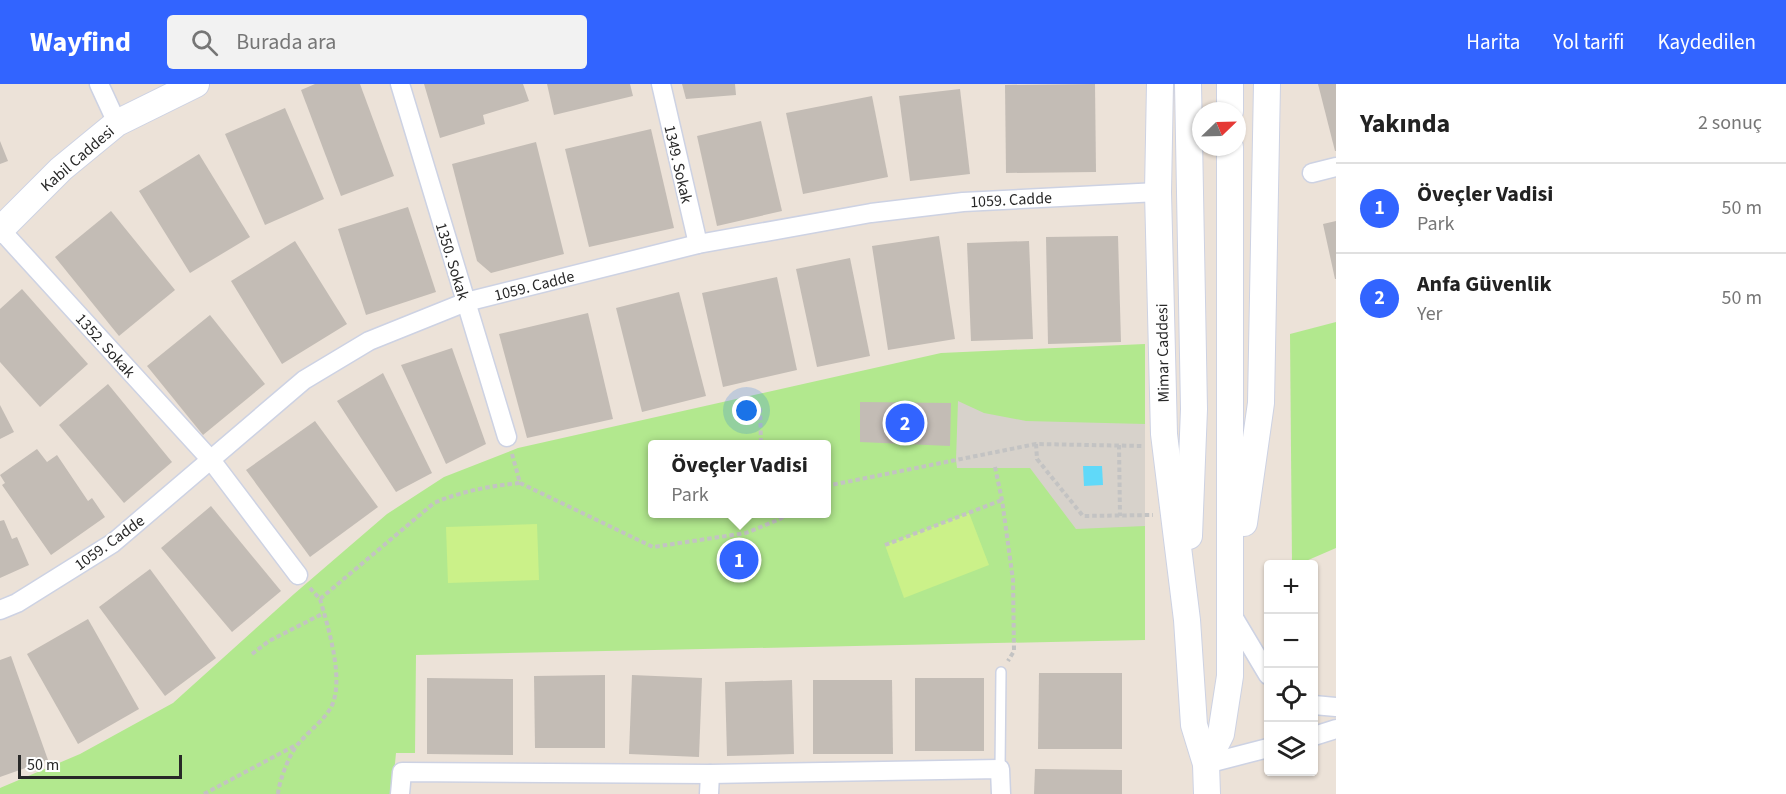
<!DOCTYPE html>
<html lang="tr">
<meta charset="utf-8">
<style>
:root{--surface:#fff;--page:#f2f2f2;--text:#222;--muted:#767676;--line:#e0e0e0;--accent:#3264ff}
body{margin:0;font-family:"Source Sans 3",sans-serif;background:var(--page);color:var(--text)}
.controls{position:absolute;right:18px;bottom:18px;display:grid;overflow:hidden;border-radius:6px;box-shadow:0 2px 4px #0004}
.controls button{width:54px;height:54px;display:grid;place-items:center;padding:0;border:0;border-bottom:2px solid var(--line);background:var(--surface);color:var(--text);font:30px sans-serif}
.compass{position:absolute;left:1192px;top:18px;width:54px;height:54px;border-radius:50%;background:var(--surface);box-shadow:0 2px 4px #0004;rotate:67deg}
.scale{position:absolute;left:18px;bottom:15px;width:164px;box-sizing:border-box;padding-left:6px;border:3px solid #282828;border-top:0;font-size:16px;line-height:21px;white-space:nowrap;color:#282828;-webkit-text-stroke:4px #fff;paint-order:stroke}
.you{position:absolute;left:747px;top:327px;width:21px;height:21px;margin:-15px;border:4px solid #fff;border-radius:50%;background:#1a73e8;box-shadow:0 0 0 9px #1a73e833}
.badge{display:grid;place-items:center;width:39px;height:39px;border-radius:50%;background:var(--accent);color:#fff;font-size:20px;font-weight:700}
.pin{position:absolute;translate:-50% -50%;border:3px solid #fff;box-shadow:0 2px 6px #0006}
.popup{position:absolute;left:648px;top:356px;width:183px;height:78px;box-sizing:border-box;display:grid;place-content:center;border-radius:6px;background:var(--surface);filter:drop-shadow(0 2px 4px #0005);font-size:20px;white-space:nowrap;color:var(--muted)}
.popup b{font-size:22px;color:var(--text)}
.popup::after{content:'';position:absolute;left:50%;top:100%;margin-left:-12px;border:12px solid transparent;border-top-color:var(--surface)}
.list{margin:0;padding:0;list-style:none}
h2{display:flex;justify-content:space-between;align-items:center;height:78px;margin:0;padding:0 24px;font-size:26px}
h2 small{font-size:20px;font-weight:400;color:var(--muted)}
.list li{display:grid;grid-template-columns:39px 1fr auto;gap:18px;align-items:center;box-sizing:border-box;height:90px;padding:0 24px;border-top:2px solid var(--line)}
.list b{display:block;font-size:22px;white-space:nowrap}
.list p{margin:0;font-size:20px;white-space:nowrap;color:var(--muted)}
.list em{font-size:20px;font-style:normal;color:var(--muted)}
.icon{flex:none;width:33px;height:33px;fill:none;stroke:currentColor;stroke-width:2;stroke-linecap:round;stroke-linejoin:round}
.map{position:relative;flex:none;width:1336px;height:710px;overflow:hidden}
header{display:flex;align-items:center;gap:36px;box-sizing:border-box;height:84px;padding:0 30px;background:var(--accent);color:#fff}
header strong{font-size:28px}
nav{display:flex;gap:33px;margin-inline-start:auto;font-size:21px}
.search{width:420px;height:54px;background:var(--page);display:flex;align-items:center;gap:15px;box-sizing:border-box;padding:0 21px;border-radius:6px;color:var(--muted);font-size:22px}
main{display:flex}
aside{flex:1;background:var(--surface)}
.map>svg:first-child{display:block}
</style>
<header>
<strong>Wayfind</strong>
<div class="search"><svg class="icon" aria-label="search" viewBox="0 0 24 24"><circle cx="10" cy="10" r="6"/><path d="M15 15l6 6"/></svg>Burada ara</div>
<nav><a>Harita</a><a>Yol tarifi</a><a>Kaydedilen</a></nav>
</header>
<main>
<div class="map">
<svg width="1336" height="710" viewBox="0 0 1336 710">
<rect width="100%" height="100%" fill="#ece2d8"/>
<g fill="#b2e88e" fill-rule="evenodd">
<path d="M1336,238V464L1299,480H1292L1290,250Z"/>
<path d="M1145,260V556L416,571L415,669H396L392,710H0V704L80,670L173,619L294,510L387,430L444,393L518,364L941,269ZM652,360H826V430H652Z"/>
</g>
<g fill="#cbf189">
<path d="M969,429L989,481L904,514L885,461Z"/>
<path d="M537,440L539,496L448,499L446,443Z"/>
</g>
<path fill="#d7d2cb" d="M958,317L984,329L1026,337L1145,340V442L1076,445L1030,384H957L956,376Z"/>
<path fill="#60d9f9" d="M1083,382H1102L1103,401L1084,402Z"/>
<g fill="#c3bcb5">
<path d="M315,0H360L394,92L341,112L301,6Z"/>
<path d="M424,0H523L529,17L483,31L485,40L440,54Z"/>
<path d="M547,0H630L633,12L554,31Z"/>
<path d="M682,0H735L736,11L686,15Z"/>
<path d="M1095,0L1096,88L1006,89L1005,1Z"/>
<path d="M1318,0H1336V67H1335Z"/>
<path d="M960,5L970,90L910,97L899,12Z"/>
<path d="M872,12L888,93L803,110L786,29Z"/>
<path d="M285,24L324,115L265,141L225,50Z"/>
<path d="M761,37L782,127L717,142L697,52Z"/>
<path d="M651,45L674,144L589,163L565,65Z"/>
<path d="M0,57L8,77L0,80Z"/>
<path d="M536,58L564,170L491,189L477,177L452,80Z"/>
<path d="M199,70L250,153L190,189L139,107Z"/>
<path d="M408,123L436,208L366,231L338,145Z"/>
<path d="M111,127L175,206L119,252L55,173Z"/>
<path d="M1336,137V195H1335L1323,140Z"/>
<path d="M939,152L955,255L888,266L872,162Z"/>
<path d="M1118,152L1121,258L1048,260L1046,153Z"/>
<path d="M295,157L347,240L282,280L231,197Z"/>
<path d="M1029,157L1033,255L971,257L967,159Z"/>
<path d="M850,174L870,272L817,283L796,185Z"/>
<path d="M777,193L797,286L723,303L702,209Z"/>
<path d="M22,205L88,280L40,323L0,278V225Z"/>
<path d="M679,208L706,312L642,328L616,224Z"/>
<path d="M588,229L613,335L527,354L499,250Z"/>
<path d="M210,231L265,300L203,351L147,282Z"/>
<path d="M452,264L486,360L446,380L401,281Z"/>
<path d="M383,289L432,389L396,408L337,317Z"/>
<path d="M108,300L172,378L124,419L59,341Z"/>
<path d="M860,318L951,319L950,362L860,358Z"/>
<path d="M0,321L14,348L0,355Z"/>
<path d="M315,337L378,423L310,473L246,386Z"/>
<path d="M37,365L47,378L57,371L88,417L92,414L105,433L51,471L2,401L5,399L0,391Z"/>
<path d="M211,422L281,507L232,548L161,464Z"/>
<path d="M4,436L12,455L17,453L29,481L0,494V437Z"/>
<path d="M150,485L216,574L165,612L99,523Z"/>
<path d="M88,535L139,625L78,660L27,570Z"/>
<path d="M11,572L48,676L0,693V576Z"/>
<path d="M1039,589H1122V665H1038Z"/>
<path d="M605,591V664H535L534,592Z"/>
<path d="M632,591L702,594L699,673L629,670Z"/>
<path d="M427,594L513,595V671L427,670Z"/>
<rect x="915" y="594" width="69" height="73"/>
<path d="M792,596L794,670L727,672L725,598Z"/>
<path d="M813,596H892L893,670H813Z"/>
<path d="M1035,685L1122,686V710H1034Z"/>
</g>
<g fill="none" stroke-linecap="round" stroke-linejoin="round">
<defs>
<path id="lane" d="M1000,685L1001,588"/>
<g id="street">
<path d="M99,0L117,39"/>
<path d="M400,0L507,353"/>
<path d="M661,0L698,160"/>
<path d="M1312,89L1336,83"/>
<path d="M0,145L211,376L298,491"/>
<path d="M0,526L17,519L113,459L304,296L369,257L466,218L698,160L871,129L963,118L1158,108"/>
<path d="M1231,529L1268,591"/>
<path d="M1314,621L1336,623"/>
<path d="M1314,652L1336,645"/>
<path d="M1206,680L1268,664"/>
<path d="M400,710L402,688L710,690L1000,685L1001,710"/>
<path d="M709,710L710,690"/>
</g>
<g id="secondary">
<path d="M1160,0L1158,108L1164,350L1187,536L1194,641L1206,680L1207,710"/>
<path d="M1188,0L1194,325L1189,452"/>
<path d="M1230,0V27"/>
<path d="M0,146L61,85L117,39L196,0"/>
<path d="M1244,439L1261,319L1267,0"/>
<path d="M1206,680L1221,650L1230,592V63"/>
</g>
</defs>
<use href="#lane" stroke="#cdd2e3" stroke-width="12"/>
<use href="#street" stroke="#cdd2e3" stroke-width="21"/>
<use href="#secondary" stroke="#cdd2e3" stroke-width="28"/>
<g stroke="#c3c3c3" stroke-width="4" stroke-dasharray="4.5 3" stroke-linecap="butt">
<path d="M760,324L761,360"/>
<path d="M1036,360L1037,375L1083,432L1153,431"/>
<path d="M1119,361L1120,432"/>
<path d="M512,370L520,399L653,463L746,449L780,435L787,430"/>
<path d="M995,383L1002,416L1013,496L1014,567L1008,577"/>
<path d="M826,402L1036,360L1142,362"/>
<path d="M885,461L1002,416"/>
<path d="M310,504L320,515L434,419C462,407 490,402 520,399"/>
<path d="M252,570L269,557L324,529"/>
<path d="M204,710L296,661"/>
<path d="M278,710C279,697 290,668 299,659C309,647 322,638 330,625C346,599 328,543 320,515"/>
</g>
<use href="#lane" stroke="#fff" stroke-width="9"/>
<use href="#street" stroke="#fff" stroke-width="18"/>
<use href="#secondary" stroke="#fff" stroke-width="26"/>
</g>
<g text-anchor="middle" stroke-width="4.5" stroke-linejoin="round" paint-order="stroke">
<g font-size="16" fill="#282828" stroke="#fff">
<text transform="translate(77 74) rotate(-41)" y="6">Kabil Caddesi</text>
<text transform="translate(679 80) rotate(77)" y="6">1349. Sokak</text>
<text transform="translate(1011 115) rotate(-3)" y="6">1059. Cadde</text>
<text transform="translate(453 177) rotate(73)" y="6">1350. Sokak</text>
<text transform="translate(534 201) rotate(-14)" y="6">1059. Cadde</text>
<text transform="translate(106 261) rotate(48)" y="6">1352. Sokak</text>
<text transform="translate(1162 269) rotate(-91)" y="6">Mimar Caddesi</text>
<text transform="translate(109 458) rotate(-36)" y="6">1059. Cadde</text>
</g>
</g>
</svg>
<div class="controls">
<button>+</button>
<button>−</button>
<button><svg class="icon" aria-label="locate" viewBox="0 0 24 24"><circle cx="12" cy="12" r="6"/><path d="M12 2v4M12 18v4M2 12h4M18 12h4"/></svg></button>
<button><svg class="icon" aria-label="layers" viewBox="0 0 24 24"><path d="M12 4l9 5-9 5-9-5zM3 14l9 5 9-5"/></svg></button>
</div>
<svg class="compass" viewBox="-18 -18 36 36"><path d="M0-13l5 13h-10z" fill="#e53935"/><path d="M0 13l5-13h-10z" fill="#767676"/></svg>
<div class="scale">50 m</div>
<div class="you"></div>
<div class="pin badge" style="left:739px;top:476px">1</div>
<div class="popup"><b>Öveçler Vadisi</b>Park</div>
<div class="pin badge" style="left:905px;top:339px">2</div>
</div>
<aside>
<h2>Yakında<small>2 sonuç</small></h2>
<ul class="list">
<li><span class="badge">1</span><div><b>Öveçler Vadisi</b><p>Park</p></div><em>50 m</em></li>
<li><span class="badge">2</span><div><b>Anfa Güvenlik</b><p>Yer</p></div><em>50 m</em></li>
</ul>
</aside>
</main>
